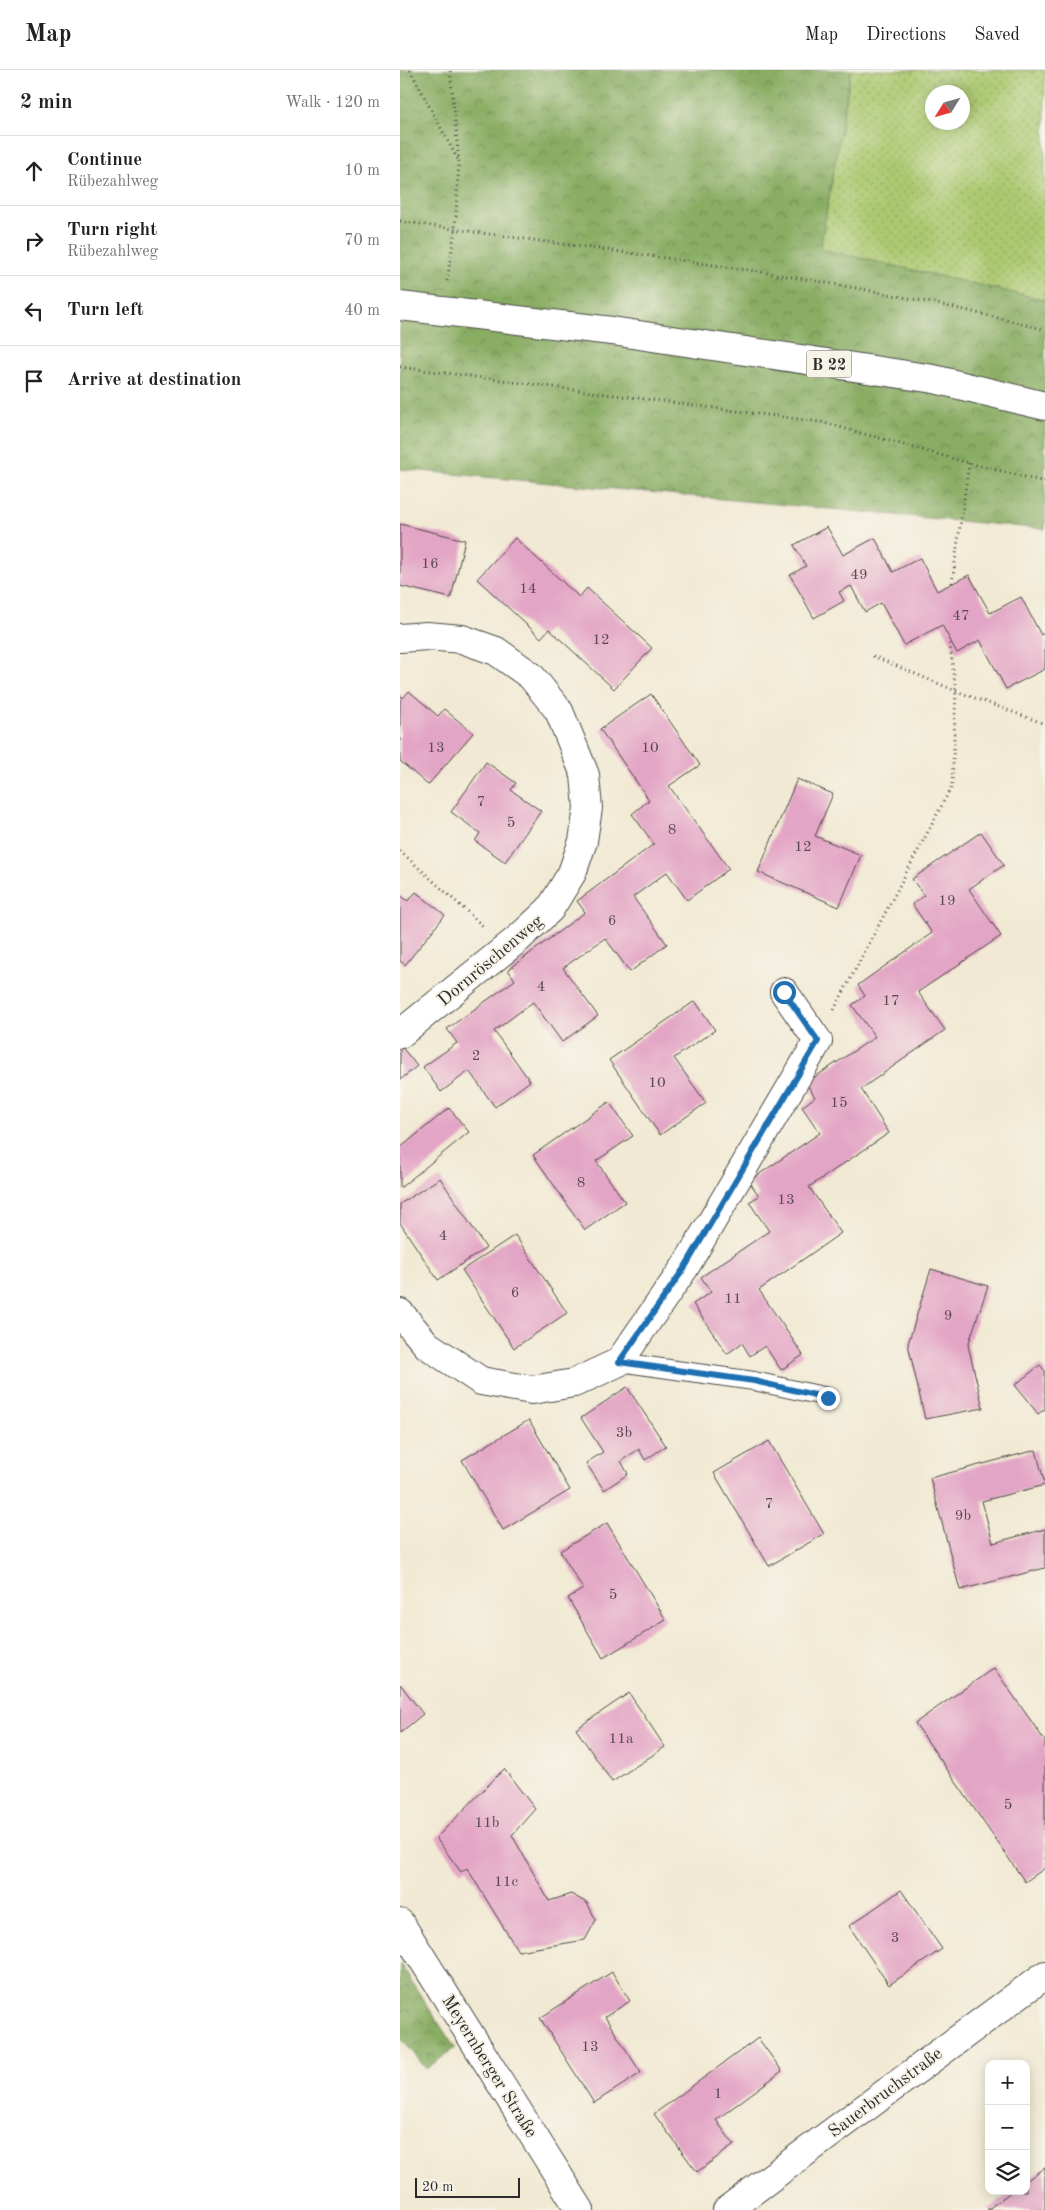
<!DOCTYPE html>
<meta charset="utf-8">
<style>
:root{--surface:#fff;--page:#f6f6f6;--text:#202124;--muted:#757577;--line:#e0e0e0}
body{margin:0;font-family:"Old Standard TT",serif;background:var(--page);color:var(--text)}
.controls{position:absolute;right:15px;bottom:15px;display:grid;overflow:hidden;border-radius:10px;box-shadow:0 2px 12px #0003}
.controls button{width:45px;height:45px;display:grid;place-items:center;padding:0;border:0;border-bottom:1px solid var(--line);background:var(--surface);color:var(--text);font:25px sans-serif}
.compass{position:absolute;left:525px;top:15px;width:45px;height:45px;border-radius:50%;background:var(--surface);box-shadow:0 2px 12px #0003;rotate:233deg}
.scale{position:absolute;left:15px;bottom:12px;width:105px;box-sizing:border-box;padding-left:5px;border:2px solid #2b2b2b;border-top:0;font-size:14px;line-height:18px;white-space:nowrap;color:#2b2b2b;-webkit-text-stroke:4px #f7f3e8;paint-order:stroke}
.stop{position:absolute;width:15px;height:15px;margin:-11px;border:4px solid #1f6fb2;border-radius:50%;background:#fff}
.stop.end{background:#1f6fb2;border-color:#fff;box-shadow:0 1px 5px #0008}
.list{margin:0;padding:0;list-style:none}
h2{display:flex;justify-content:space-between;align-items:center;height:65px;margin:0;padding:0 20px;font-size:21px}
h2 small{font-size:16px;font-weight:400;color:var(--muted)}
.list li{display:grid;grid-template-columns:32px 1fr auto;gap:15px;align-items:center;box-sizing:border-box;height:70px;padding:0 20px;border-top:1px solid var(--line)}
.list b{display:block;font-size:19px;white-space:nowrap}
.list p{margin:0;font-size:16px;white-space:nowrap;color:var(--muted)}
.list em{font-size:16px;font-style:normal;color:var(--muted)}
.icon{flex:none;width:28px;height:28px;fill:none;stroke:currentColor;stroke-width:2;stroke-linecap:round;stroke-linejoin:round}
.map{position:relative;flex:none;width:645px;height:2140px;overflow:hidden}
header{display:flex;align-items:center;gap:30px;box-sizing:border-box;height:70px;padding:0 25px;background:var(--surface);border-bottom:1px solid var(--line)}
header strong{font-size:24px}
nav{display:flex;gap:28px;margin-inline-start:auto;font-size:18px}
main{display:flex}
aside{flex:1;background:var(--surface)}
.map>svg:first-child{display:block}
</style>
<header>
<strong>Map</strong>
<nav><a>Map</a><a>Directions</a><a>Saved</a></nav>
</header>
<main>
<aside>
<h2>2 min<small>Walk · 120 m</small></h2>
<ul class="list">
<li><svg class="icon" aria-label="ahead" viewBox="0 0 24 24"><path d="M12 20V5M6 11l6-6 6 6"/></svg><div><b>Continue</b><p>Rübezahlweg</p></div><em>10 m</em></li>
<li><svg class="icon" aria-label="right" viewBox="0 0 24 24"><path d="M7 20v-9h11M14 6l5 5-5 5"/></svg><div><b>Turn right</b><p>Rübezahlweg</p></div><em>70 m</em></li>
<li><svg class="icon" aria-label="left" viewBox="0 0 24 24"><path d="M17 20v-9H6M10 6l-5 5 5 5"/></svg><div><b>Turn left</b></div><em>40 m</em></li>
<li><svg class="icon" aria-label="arrive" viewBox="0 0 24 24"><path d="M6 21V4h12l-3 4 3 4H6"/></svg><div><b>Arrive at destination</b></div></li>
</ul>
</aside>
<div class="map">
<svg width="645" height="2140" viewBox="0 0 645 2140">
<defs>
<pattern id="grass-dots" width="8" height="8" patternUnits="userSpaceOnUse" patternTransform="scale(1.25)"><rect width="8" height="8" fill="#acc971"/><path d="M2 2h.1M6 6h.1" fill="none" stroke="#8ca35d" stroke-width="1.8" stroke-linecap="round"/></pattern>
<pattern id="forest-crowns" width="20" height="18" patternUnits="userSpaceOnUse" patternTransform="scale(1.25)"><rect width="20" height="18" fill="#89ad63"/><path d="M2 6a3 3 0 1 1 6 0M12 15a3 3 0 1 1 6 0" fill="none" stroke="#708d52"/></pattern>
</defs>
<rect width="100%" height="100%" fill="#f7f3e8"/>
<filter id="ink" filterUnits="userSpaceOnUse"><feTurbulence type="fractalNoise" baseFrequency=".02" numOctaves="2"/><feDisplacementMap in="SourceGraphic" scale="10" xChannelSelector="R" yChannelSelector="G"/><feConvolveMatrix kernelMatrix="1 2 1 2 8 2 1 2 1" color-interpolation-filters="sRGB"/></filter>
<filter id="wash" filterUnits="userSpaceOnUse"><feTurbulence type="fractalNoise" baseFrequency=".0096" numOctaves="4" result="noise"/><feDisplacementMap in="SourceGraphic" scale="20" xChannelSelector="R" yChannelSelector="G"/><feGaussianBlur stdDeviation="1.12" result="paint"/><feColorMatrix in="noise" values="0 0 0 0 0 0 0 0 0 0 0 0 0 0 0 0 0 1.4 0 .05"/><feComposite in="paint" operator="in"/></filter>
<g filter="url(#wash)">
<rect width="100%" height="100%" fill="#f1e9d3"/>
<path fill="url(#grass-dots)" stroke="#6c7a4e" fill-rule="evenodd" d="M451,0H645V230L420,179ZM532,22H562V52H532Z"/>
<g fill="url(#forest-crowns)" stroke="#5a6c47">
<path d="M0,0H451L420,179L645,230V459L0,399Z"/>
<path d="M0,1894L55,1978L26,1999L0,1966Z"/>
</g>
<g id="blocks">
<g fill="#e3a5c5">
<path d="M0,454L65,470L51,528L0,516Z"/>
<path d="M427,457L443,485L475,468L493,502L520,488L537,521L569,505L590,543L621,527L641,565L645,562V599L606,619L580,570L557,583L542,555L504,575L481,533L465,542L451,516L439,522L444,531L414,548L390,505L406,496L394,475Z"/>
<path d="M115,468L179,527L187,518L252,578L214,619L149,559L141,568L77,509Z"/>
<path d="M9,621L38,646L44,639L73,663L28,715L0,691V625L3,628Z"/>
<path d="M251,624L300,695L269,716L329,799L287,830L267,802L233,827L267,874L230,902L205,868L163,898L198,946L162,972L133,932L94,961L130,1011L95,1037L69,1001L41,1022L23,997L57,973L47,959L115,910L108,900L185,842L177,831L254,774L232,744L249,730L200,659Z"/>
<path d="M86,692L116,713L111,720L141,741L105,792L75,771L80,763L51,742Z"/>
<path d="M397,709L433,724L415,766L461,785L439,837L358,802Z"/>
<path d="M581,762L604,795L569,819L601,866L518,922L545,960L461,1019L489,1063L409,1117L441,1163L359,1220L403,1285L381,1300L365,1276L350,1286L342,1273L327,1284L293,1234L311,1222L301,1207L369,1161L349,1132L359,1126L349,1111L420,1063L402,1037L415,1027L406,1013L475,967L452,935L465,926L458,915L532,863L512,834L524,826L512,809Z"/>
<path d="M16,822L45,845L5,895L0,891V825L8,831Z"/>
<path d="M295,931L315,960L274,988L306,1033L260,1065L209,990Z"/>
<path d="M0,975L17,996L0,1010Z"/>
<path d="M209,1032L233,1066L196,1091L225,1132L185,1160L133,1085Z"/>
<path d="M49,1038L69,1062L0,1118V1078Z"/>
<path d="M40,1108L86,1178L38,1210L0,1153V1134Z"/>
<path d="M115,1165L167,1243L114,1278L62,1200Z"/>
<path d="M531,1199L588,1216L568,1275L583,1338L525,1349L508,1274Z"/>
<path d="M640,1295L645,1301V1339L638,1344L615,1315Z"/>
<path d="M227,1317L266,1376L245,1390L239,1379L221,1391L228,1404L204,1420L186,1393L203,1382L181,1348Z"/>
<path d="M129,1350L170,1420L103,1460L62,1390Z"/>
<path d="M369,1371L424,1464L369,1496L314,1403Z"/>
<path d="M636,1380L645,1415L582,1431L593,1473L645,1459V1498L560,1520L530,1408Z"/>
<path d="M207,1453L266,1550L203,1588L168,1528L183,1519L160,1481Z"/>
<path d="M594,1598L645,1671V1798L625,1812L515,1653Z"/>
<path d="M0,1614L23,1644L0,1663Z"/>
<path d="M229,1623L265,1677L212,1712L176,1659Z"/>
<path d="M104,1699L135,1739L112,1765L149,1831L171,1824L187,1833L196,1850L185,1870L118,1881L67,1798L61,1802L36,1768Z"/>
<path d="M501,1820L542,1879L489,1915L449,1856Z"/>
<path d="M212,1902L230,1931L205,1947L241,2003L194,2033L140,1948Z"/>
<path d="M358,1968L382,2001L316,2050L334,2075L297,2102L254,2044Z"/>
<path d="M645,2097V2140H587L612,2121H626V2111Z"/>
</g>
</g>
</g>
<g filter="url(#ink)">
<use href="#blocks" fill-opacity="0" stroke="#494844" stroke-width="1"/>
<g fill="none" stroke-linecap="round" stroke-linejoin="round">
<defs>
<path id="service" d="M219,1292L354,1311L428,1327"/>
<g id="minor">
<path d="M0,568L27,566L62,569L96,581L131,606L159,641L185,705L188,738L183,771L172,803L150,839L119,868L0,964"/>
<path d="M0,1243L27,1275L81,1311L132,1320L174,1313L219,1292L285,1197L418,971L384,922"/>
<path d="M327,2140L645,1905"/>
</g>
<path id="tertiary" d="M0,1853L180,2140"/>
<path id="primary" d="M0,236L212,261L534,309L645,336"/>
</defs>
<use href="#service" stroke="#494844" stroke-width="20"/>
<use href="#minor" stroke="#494844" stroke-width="30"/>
<use href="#tertiary" stroke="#494844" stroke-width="30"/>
<use href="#primary" stroke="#494844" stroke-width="30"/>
<g stroke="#494844" stroke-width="3" stroke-dasharray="1 4" stroke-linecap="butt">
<path d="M10,0L58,90"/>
<path d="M0,151C215,184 434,203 645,260"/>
<path d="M47,211L55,160L59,92L50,0"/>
<path d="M0,297L421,352L569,393L645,412"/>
<path d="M552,513L569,393"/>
<path d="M473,586L556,621L645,654"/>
<path d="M0,781L83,856"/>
<path d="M434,940L552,716L556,621L549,569"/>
</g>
<use href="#service" stroke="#fff" stroke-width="18"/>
<use href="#minor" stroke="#fff" stroke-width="28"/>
<use href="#tertiary" stroke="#fff" stroke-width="28"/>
<use href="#primary" stroke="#fff" stroke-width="28"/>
</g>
</g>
<g fill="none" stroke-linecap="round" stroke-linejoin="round" filter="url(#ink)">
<path stroke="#1f6fb2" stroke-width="6" d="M384,922L418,971L285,1197L219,1292L354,1311L428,1328"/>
</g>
<g text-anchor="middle" stroke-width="4" stroke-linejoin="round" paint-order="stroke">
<g font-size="15" fill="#594a52">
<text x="30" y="498">16</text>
<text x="459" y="509">49</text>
<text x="128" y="523">14</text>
<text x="561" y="550">47</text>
<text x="201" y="574">12</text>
<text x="36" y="682">13</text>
<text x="250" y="682">10</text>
<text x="81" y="736">7</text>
<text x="111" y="757">5</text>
<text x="272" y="764">8</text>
<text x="403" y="781">12</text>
<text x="547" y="835">19</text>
<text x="212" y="855">6</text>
<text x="141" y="921">4</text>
<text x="491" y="935">17</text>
<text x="76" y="990">2</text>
<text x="257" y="1017">10</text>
<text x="439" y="1037">15</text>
<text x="181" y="1117">8</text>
<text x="386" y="1134">13</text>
<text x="43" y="1170">4</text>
<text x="115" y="1227">6</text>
<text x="333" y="1233">11</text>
<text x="548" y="1250">9</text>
<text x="224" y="1367">3b</text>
<text x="369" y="1438">7</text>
<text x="563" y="1450">9b</text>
<text x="213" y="1529">5</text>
<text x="221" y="1673">11a</text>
<text x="608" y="1739">5</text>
<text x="87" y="1757">11b</text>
<text x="106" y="1816">11c</text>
<text x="495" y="1872">3</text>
<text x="190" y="1981">13</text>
<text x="318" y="2028">1</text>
</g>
<rect fill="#f7f3e8" stroke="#686764" stroke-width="1" x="406.5" y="280.5" width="45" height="27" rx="4"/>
<g font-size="16" font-weight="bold" fill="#2b2b2b">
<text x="429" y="300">B 22</text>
</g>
<g font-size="18" fill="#2b2b2b" stroke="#f7f3e8">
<text transform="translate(90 890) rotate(-40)" y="6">Dornröschenweg</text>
<text transform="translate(90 1996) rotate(58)" y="6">Meyernberger Straße</text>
<text transform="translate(485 2022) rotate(-37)" y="6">Sauerbruchstraße</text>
</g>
</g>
</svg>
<div class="controls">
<button>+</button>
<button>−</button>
<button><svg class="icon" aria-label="layers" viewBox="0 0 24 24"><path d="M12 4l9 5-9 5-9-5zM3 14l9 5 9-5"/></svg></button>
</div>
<svg class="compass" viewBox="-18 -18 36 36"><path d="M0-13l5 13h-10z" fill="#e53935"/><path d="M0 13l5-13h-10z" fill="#757577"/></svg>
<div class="scale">20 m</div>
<div class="stop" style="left:384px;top:922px"></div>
<div class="stop end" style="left:428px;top:1328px"></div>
</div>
</main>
